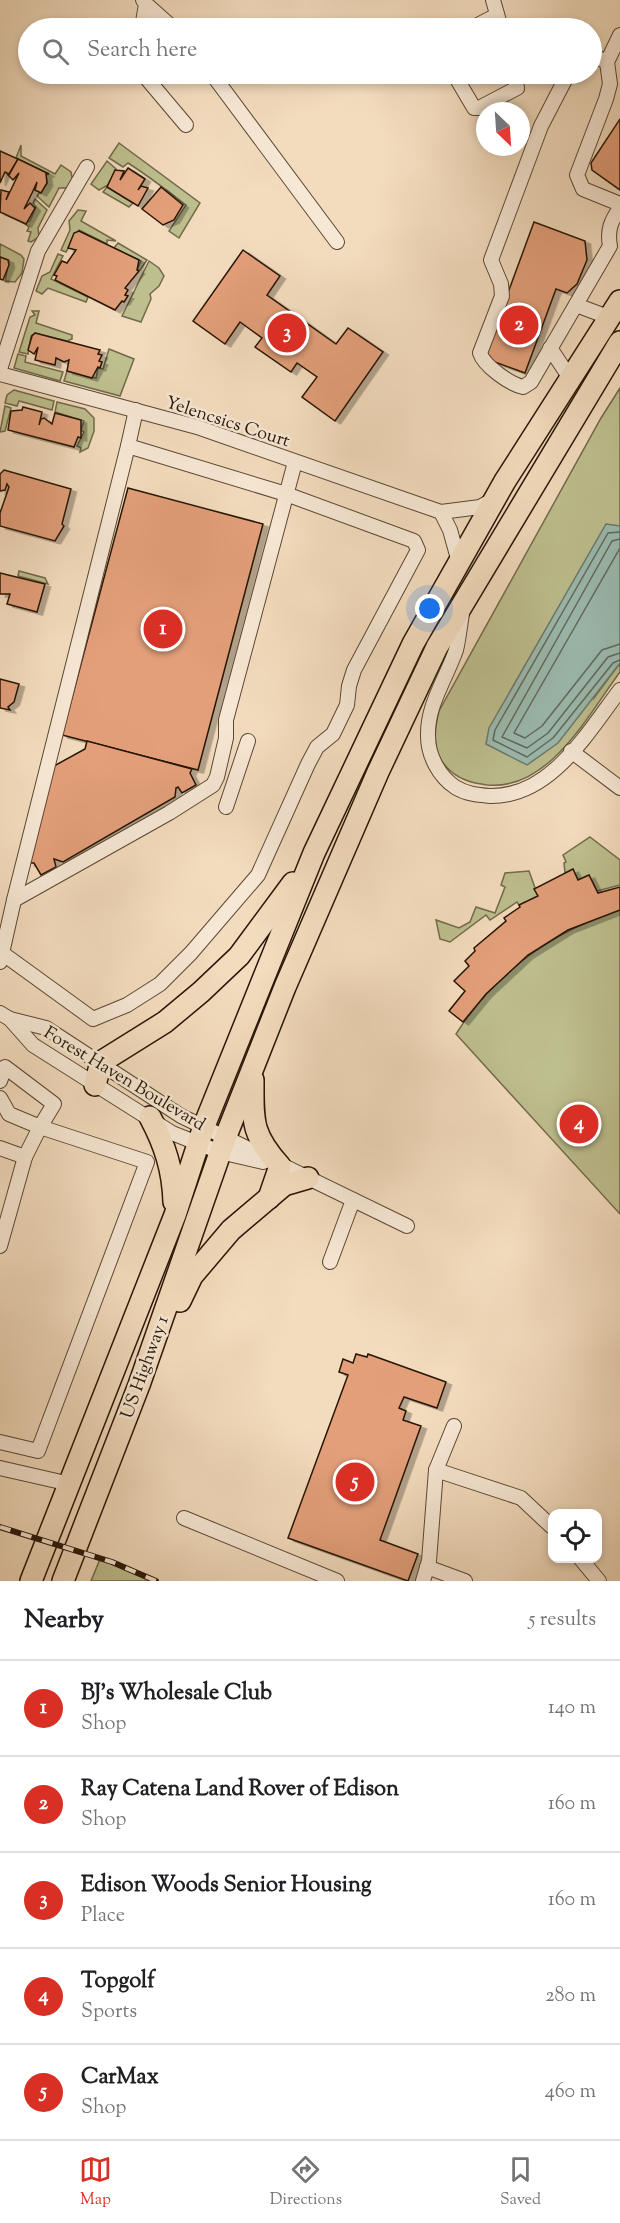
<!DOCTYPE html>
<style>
:root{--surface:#fff;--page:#f6f6f6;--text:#202124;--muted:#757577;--line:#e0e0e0;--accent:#d93025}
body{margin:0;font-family:"Sorts Mill Goudy",serif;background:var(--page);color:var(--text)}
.controls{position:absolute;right:18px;bottom:18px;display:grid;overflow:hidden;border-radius:12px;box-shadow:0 3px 9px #0003}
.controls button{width:54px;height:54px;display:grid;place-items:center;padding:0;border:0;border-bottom:2px solid var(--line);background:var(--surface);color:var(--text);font:30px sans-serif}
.compass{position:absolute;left:476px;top:102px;width:54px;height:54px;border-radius:50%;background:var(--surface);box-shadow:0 3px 9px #0003;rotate:155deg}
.you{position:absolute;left:430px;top:609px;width:21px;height:21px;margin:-15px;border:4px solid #fff;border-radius:50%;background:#1a73e8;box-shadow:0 0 0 9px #1a73e833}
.badge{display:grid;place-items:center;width:39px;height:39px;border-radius:50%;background:var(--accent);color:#fff;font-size:20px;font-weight:700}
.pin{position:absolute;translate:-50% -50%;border:3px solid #fff;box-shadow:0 2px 6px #0006}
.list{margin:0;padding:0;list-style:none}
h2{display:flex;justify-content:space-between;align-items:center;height:78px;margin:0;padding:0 24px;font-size:26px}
h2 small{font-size:20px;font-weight:400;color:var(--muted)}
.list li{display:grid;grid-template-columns:39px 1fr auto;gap:18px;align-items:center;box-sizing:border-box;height:96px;padding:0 24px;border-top:2px solid var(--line)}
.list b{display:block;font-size:22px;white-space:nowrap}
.list p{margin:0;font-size:20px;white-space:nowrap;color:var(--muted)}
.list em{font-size:20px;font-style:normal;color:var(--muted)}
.icon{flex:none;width:33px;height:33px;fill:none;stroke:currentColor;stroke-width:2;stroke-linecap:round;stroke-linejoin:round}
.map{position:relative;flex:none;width:620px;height:1581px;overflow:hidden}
.search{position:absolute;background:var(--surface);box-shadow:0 3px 9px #0003;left:18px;right:18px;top:18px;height:66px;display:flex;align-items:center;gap:15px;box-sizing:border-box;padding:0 21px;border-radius:33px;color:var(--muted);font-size:22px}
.sheet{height:558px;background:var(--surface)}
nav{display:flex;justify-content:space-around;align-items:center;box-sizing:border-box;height:84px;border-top:2px solid var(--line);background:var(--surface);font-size:16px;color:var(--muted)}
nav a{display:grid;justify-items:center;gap:3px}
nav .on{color:var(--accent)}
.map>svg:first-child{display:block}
</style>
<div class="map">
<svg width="620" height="1581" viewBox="0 0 620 1581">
<defs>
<filter id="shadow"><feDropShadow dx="5.5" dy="3" stdDeviation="0" flood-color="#0004"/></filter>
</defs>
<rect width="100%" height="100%" fill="#f3dcbe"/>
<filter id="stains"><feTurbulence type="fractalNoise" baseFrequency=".00333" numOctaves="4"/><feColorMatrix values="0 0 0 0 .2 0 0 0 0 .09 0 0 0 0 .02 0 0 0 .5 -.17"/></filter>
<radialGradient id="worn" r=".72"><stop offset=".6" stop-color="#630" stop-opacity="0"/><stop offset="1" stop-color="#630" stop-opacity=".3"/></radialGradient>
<g fill="#bebf8f" stroke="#726a4a" stroke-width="1.5">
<path d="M119,143L200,203L179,238L169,231L186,205C165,189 150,177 128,163L123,167L109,158Z"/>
<path d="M21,145V156L55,174L61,165L71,172L73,182L68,188H59L49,207L37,196L47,183L46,174H49L16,158Z"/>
<path d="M107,161L116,169L108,185L99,190L91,184Z"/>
<path d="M107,187L133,203L129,207L103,192Z"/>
<path d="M35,199L47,210L38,228L39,237L31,242L28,241L31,232L27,231L29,227L24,223L30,221L36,207L33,203Z"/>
<path d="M78,210L86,211L81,221L116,241L107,240V244L79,230L66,252L61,250L70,230L69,221Z"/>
<path d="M118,243L147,260L140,270H137L141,261L114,248Z"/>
<path d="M0,244L21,255L24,259L22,273L15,282L5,281L9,260L0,257Z"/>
<path d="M58,254L63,256L51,279L88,297L86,302L48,288L42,294L36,291L42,276L50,272Z"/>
<path d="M149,261L159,268L164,276L159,286L150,294L151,299L141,322L122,316Z"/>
<path d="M32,311H39L36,323L72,335V339L67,341L35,333L31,336L28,354L19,352L30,317L35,315Z"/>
<path d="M109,349L134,359L120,396L64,381L67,371L96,378L98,368L103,369Z"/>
<path d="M18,354L26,356L25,362L63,372L60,381L14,368Z"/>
<path d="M620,388V526L606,525L594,698L620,663V672C588,715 549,791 487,785C474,783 463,781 453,773C432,757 433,734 439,711L601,418Z"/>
<path d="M14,390L54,401L52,410L19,401L17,406L5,403L7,395Z"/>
<path d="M57,402L85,409L94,418V431L88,448L80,452L81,448L77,446L84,432L81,430L84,421L55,412Z"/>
<path d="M5,406L11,408L5,431L0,432Z"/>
<path d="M19,571L45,578L48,584L18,576Z"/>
<path d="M590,837L620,860V885L597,891L589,875L578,880L573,869L565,873L564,863L566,862L563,855Z"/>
<path d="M529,871L538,896L519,905L517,902L490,920L486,915L450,942L440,939L436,920L459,928L470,922L476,907L495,913L505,887L501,885L505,873Z"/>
<path d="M620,910V1214L456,1034C495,973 551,932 620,910Z"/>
<path d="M100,1559L153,1581H91Z"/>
</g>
<path fill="#9bbcb1" stroke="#6d796d" stroke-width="1.5" d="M606,524L620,526V663L558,743L527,765L486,744L489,728Z"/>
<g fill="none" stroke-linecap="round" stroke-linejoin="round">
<g stroke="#61685c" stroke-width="1.5">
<path d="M620,532L608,533L495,730L493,740L527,757L553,738L613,663L620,660"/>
<path d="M620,539L612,541L502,737L527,748L548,733L608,657L620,653"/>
<path d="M620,548L514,733L525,738L542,726L602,650L620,644"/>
</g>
</g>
<g fill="#e39f7a" stroke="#271506" stroke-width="1.5" filter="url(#shadow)">
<path d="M620,119V190L592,170L591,163Z"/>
<path d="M0,151L18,159L9,174L5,172L0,183Z"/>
<path d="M18,159L49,174H46L47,183L41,193L35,190L37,182L32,193L24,209L30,203L35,208L26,224L0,212L1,190L9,192L6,200L19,173L13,180L7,174L9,175Z"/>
<path d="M128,168L145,179L138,190L141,186L148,188L138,206L107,187L115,170L124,171L120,180Z"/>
<path d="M161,187L183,205L174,220L163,225L142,209Z"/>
<path d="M534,222L585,241L587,260L577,284L567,293L556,289L525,373L484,358Z"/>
<path d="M79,231L139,260L137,270L139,271L125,288L128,290L125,295L128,296L124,302L122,301L115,310L55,280L57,276L54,275L62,261L67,263L76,250L68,248L74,233Z"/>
<path d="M243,250L280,276L267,295L336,344L348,328L383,352L335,421L302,397L317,377L297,363L291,372L255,347L262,338L240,322L225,344L193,321Z"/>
<path d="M0,257L8,260L9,265L3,280L0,279Z"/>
<path d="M35,333L100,350L98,354L102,355L99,361L102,362L100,368L98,367L92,378L67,371L69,360L64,362L56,358L55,365L35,360L38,347L34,354L28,350L32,336Z"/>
<path d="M23,407L42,412L39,425L41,419L44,418L52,424L55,413L81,420V438L78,437L74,447L8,430L11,411L22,410Z"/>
<path d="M4,470L71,489L62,524L64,526L55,541L0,526V513L9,487L7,484L5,490L0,491V474Z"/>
<path d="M128,488L263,524L198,770L62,735Z"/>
<path d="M0,573L45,584L37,612L7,604L10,594H0Z"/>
<path d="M0,679L19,684L14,702L8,707L10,710L0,708Z"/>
<path d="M87,741L192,769L190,773L196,785L182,793L178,787L176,788L175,797L63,862L54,859L56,867L41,875L34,863H29L54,766L85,749Z"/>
<path d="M573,869L578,880L589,875L598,893L620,887V910L568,930L528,955L486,994L463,1022L449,1011L465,991L454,981L469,966L465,961L475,951L474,948L506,921L504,918L520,907L519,905L538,896L534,889Z"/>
<path d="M356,1354L367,1357L368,1354L446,1382L437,1408L404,1397L399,1408L406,1411L403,1420L421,1426L380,1540L418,1554L408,1581L288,1538L348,1375L339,1372L343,1359L353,1363Z"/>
</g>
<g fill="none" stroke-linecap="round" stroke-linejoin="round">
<defs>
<g id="minor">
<path d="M493,0L501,28"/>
<path d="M146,4L173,28"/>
<path d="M142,28L146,4L143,0"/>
<path d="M472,28L497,15"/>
<path d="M620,35L607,62L610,84L606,99L577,175L583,189L620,204"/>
<path d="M592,55L607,62"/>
<path d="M143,74L186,125"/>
<path d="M212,74L337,242"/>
<path d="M454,74L474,108H479L517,88L514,74"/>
<path d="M568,74L541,126L491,260L501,284L502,296L480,353C484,366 510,384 523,387L531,382L610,246C607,230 611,221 620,208"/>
<path d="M576,305L608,317"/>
<path d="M550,348L570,378"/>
<path d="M0,369L38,251L87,167"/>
<path d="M0,374L197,427L441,512"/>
<path d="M128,446L136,410"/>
<path d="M459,562L450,530L441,512L480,507L494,499"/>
<path d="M462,614C460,625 459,638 456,650C446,679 427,705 428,736C428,756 439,776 455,787C466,794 478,795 490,796C551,797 587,733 620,690"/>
<path d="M571,751L620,788"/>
<path d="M226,807L248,741"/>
<path d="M14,900L169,813L213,785L217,777L226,738V720L295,462"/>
<path d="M0,962L14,900L128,446L286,494L414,541L418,550L354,670L349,686L347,705L333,734L317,747L308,764L258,875L191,953L160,984L127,1005L93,1019L2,953"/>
<path d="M0,1013L10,1019L33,1045L172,1133L220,1152L263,1162"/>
<path d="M10,1019L46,1028L181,1116L407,1226"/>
<path d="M0,1081L5,1067L54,1104L40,1127L9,1114L0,1098"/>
<path d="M0,1148L25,1157L40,1127L147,1162L38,1451L0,1442"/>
<path d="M0,1246L25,1157"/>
<path d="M330,1262L353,1200"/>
<path d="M0,1468L70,1484"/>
<path d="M436,1470L521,1498L552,1527"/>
<path d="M184,1518L337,1581"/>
<path d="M580,1558L599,1581"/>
<path d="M427,1567L465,1581"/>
<path d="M423,1581L429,1561L436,1470L454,1426"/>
</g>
<g id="highway">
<path d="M253,1080C253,1121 251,1134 280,1166L269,1198"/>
<path d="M95,1085L101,1062L165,1022L201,992L239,956L293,883"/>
<path d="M150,1117C165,1145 173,1170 174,1202"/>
<path d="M180,1301L192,1276L231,1230L284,1185L308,1178"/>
<path d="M31,1581L175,1215L204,1126L314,853L413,644L505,481L620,301"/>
<path d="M63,1581L139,1385L226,1136L285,987L378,772L437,647L620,342"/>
</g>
</defs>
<use href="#minor" stroke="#5a4734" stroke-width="16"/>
<use href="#highway" stroke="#271506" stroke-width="24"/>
<use href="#minor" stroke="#f7e8d5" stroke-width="14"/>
<use href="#highway" stroke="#f3dcbe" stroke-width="21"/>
<defs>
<path id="rail" d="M0,1527L112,1562L156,1581"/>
</defs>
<use href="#rail" stroke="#271506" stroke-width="6"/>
<use href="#rail" stroke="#f7e8d5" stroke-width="4" stroke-dasharray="11" stroke-linecap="butt"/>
</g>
<g text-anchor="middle" stroke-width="5" stroke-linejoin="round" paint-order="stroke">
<g font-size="18" fill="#271506" stroke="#f7e8d5">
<text transform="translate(228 421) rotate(18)" y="6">Yelencsics Court</text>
<text transform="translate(125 1078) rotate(31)" y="6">Forest Haven Boulevard</text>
<text transform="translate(144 1367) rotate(-70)" y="6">US Highway 1</text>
</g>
</g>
<rect width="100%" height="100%" filter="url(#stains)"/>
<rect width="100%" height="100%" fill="url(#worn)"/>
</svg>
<div class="controls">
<button><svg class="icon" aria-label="locate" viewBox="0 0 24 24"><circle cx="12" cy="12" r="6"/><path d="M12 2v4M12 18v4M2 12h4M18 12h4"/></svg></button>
</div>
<svg class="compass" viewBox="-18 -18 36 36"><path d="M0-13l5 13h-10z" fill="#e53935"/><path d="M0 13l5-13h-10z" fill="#757577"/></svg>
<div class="you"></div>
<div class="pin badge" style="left:163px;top:629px">1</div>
<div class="pin badge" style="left:519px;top:325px">2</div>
<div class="pin badge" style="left:287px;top:333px">3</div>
<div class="pin badge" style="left:579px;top:1124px">4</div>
<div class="pin badge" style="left:355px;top:1482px">5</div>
<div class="search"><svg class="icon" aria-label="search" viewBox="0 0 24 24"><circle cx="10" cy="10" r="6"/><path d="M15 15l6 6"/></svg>Search here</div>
</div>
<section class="sheet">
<h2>Nearby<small>5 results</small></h2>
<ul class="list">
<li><span class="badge">1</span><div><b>BJ's Wholesale Club</b><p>Shop</p></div><em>140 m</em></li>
<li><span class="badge">2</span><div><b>Ray Catena Land Rover of Edison</b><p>Shop</p></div><em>160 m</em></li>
<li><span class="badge">3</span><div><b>Edison Woods Senior Housing</b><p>Place</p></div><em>160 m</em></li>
<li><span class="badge">4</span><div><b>Topgolf</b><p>Sports</p></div><em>280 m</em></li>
<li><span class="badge">5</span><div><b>CarMax</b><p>Shop</p></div><em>460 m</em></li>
</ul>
</section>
<nav>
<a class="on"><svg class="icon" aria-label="map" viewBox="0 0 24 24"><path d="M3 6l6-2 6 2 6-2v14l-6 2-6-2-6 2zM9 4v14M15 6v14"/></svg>Map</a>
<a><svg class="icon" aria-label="directions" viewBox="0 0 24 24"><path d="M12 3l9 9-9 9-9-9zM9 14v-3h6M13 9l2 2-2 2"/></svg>Directions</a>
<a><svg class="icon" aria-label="saved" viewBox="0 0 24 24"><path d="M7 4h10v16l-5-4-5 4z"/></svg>Saved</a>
</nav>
